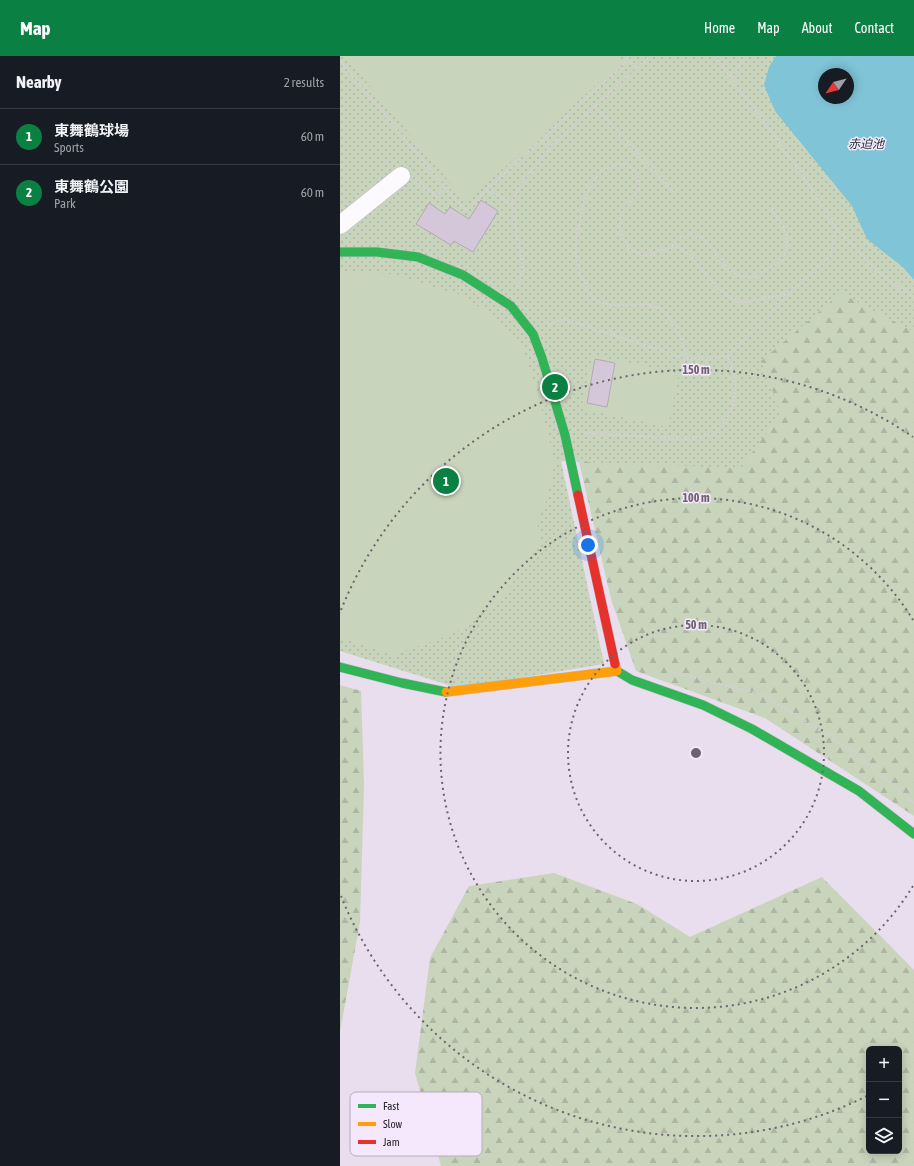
<!DOCTYPE html>
<meta charset="utf-8">
<style>
:root{--surface:#171b24;--page:#20242c;--text:#f1f3f6;--muted:#9ea1a6;--line:#363941;--accent:#0b8043}
body{margin:0;font-family:"Asap Condensed","Noto Sans JP",sans-serif;background:var(--page);color:var(--text)}
.controls{position:absolute;right:12px;bottom:12px;display:grid;overflow:hidden;border-radius:6px;box-shadow:0 2px 10px #0003}
.controls button{width:36px;height:36px;display:grid;place-items:center;padding:0;border:0;border-bottom:1px solid var(--line);background:var(--surface);color:var(--text);font:20px sans-serif}
.compass{position:absolute;left:478px;top:12px;width:36px;height:36px;border-radius:50%;background:var(--surface);box-shadow:0 2px 10px #0003;rotate:235deg}
.you{position:absolute;left:248px;top:489px;width:14px;height:14px;margin:-10px;border:3px solid #fff;border-radius:50%;background:#1a73e8;box-shadow:0 0 0 6px #1a73e833}
.badge{display:grid;place-items:center;width:26px;height:26px;border-radius:50%;background:var(--accent);color:#fff;font-size:13px;font-weight:700}
.pin{position:absolute;translate:-50% -50%;border:2px solid #fff;box-shadow:0 1px 4px #0006}
.list{margin:0;padding:0;list-style:none}
h2{display:flex;justify-content:space-between;align-items:center;height:52px;margin:0;padding:0 16px;font-size:17px}
h2 small{font-size:13px;font-weight:400;color:var(--muted)}
.list li{display:grid;grid-template-columns:26px 1fr auto;gap:12px;align-items:center;box-sizing:border-box;height:56px;padding:0 16px;border-top:1px solid var(--line)}
.list b{display:block;font-size:15px;white-space:nowrap}
.list p{margin:0;font-size:13px;white-space:nowrap;color:var(--muted)}
.list em{font-size:13px;font-style:normal;color:var(--muted)}
.icon{flex:none;width:22px;height:22px;fill:none;stroke:currentColor;stroke-width:2;stroke-linecap:round;stroke-linejoin:round}
.map{position:relative;flex:none;width:574px;height:1110px;overflow:hidden}
header{display:flex;align-items:center;gap:24px;box-sizing:border-box;height:56px;padding:0 20px;background:var(--accent);color:#fff}
header strong{font-size:19px}
nav{display:flex;gap:22px;margin-inline-start:auto;font-size:14px}
main{display:flex}
aside{flex:1;background:var(--surface)}
.map>svg:first-child{display:block}
</style>
<header>
<strong>Map</strong>
<nav><a>Home</a><a>Map</a><a>About</a><a>Contact</a></nav>
</header>
<main>
<aside>
<h2>Nearby<small>2 results</small></h2>
<ul class="list">
<li><span class="badge">1</span><div><b>東舞鶴球場</b><p>Sports</p></div><em>60 m</em></li>
<li><span class="badge">2</span><div><b>東舞鶴公園</b><p>Park</p></div><em>60 m</em></li>
</ul>
</aside>
<div class="map">
<svg width="574" height="1110" viewBox="0 0 574 1110">
<defs>
<pattern id="forest-firs" width="22" height="20" patternUnits="userSpaceOnUse"><rect width="22" height="20" fill="#c9d4bc"/><path d="M5 1l3.5 6h-7zM16 11l3.5 6h-7z" fill="#adb6a2"/></pattern>
<pattern id="park-dots" width="8" height="8" patternUnits="userSpaceOnUse"><rect width="8" height="8" fill="#c9d4bc"/><path d="M2 2h.1M6 6h.1" fill="none" stroke="#adb6a2" stroke-width="1.8" stroke-linecap="round"/></pattern>
</defs>
<rect width="100%" height="100%" fill="#e8deed"/>
<g fill="url(#forest-firs)" fill-rule="evenodd">
<path d="M497,198L574,275V760L425,662L296,615L271,543L233,380L388,292Z"/>
<path d="M0,629L21,635L24,729L20,866L0,976Z"/>
<path d="M214,817L297,848L350,881L482,821L574,914V1110H101L75,1017L90,902L129,830ZM529,993H559V1095H529Z"/>
</g>
<path fill="url(#park-dots)" fill-rule="evenodd" d="M0,0H574V276L501,237L421,305L441,357L401,412L221,405L264,608L118,632L0,595ZM484,18H508V42H484Z"/>
<g fill="#c9d4bc">
<path d="M5,0H274L280,7L126,146Z"/>
<path d="M0,215L51,218L118,238L156,261L184,293L202,354L215,407L207,444L197,466L201,486L162,542L113,578L53,599L0,581Z"/>
<path d="M252,299L339,317L328,371L241,353Z"/>
</g>
<path fill="#7fc5d7" fill-rule="evenodd" d="M436,0H574V224L564,212L527,183L512,150L435,55L424,29L429,11ZM484,18H508V42H484Z"/>
<g fill="#d4c7da" stroke="#b2aab5">
<path d="M141,144L158,155L133,196L114,185L111,189L76,168L89,147L105,158L110,151L129,163Z"/>
<path d="M255,303L275,307L267,351L247,347Z"/>
</g>
<g fill="none" stroke-linecap="round" stroke-linejoin="round">
<defs>
<path id="street" d="M0,169L61,120"/>
<g id="fast">
<path d="M0,196H37L78,201L123,219L171,250L193,278L202,302L225,379L238,439"/>
<path d="M0,611L62,627L106,636"/>
<path d="M277,615L292,624L363,649L412,673L519,735L574,778"/>
</g>
<path id="slow" d="M106,636L277,615L275,608"/>
<path id="jam" d="M238,439L275,608"/>
</defs>
<use href="#street" stroke="#c3bbc7" stroke-width="19"/>
<use href="#fast" stroke="#c3bbc7" stroke-width="10"/>
<use href="#slow" stroke="#c3bbc7" stroke-width="10"/>
<use href="#jam" stroke="#c3bbc7" stroke-width="10"/>
<g stroke="#d3d0d4" stroke-width="2.5" stroke-dasharray="2 2" stroke-linecap="butt">
<path d="M287,0L296,12"/>
<path d="M378,0L377,3L390,21"/>
<path d="M407,0L390,21L422,63L463,120L496,172L535,214L574,241"/>
<path d="M0,5L105,131L96,140L77,125"/>
<path d="M254,50L334,136"/>
<path d="M205,81L211,90"/>
<path d="M105,131L126,155L147,134L172,147L181,128L211,90L310,0"/>
<path d="M147,134L289,3"/>
<path d="M172,147L183,214L177,231"/>
<path d="M332,191L334,190L350,198L376,232L400,247L448,238L491,199L496,173"/>
<path d="M209,268L223,263L348,303L388,300L396,326L393,351L376,377L347,383L243,377"/>
<path d="M388,300L448,239"/>
<path d="M348,303L337,275L323,254L306,248L269,249L255,244L248,236L239,215L236,200V185L243,150L250,130L262,114L275,108L288,109L298,120L300,131L281,159L280,175L289,193L305,200L332,191L337,183L351,177L365,183L384,209L398,220L414,221L430,212L444,202L447,190L446,177L431,151"/>
<path d="M327,615L421,638L513,695L574,747"/>
</g>
<use href="#street" stroke="#fcfafc" stroke-width="18"/>
<use href="#fast" stroke="#30b455" stroke-width="9"/>
<use href="#slow" stroke="#ff9f0a" stroke-width="9"/>
<use href="#jam" stroke="#e5322d" stroke-width="9"/>
</g>
<g fill="none" stroke="#6b646f" stroke-width="2" stroke-dasharray="2 4">
<circle cx="356" cy="697" r="128"/>
<path d="M573 830A255 255 0 1 1 573 564"/>
<path d="M527 1040A383 383 0 0 1 1 840M1 554A383 383 0 0 1 573 381"/>
</g>
<g text-anchor="middle" stroke-width="3" stroke-linejoin="round" paint-order="stroke">
<g font-size="12" font-style="italic" fill="#1a2d31" stroke="#f5e7fc">
<text x="526" y="92">赤迫池</text>
</g>
</g>
<rect x="10" y="1036" width="132" height="64" rx="6" fill="#f5e7fc" stroke="#b8acbd" stroke-width="1"/>
<rect x="18" y="1048" width="18" height="4" fill="#30b455"/>
<rect x="18" y="1066" width="18" height="4" fill="#ff9f0a"/>
<rect x="18" y="1084" width="18" height="4" fill="#e5322d"/>
<g font-size="11" fill="#28222b">
<text x="43" y="1054">Fast</text>
<text x="43" y="1072">Slow</text>
<text x="43" y="1090">Jam</text>
</g>
<circle cx="356" cy="697" r="6" fill="#6b646f" stroke="#f5e7fc" stroke-width="2"/>
<g font-size="12" text-anchor="middle" font-weight="bold" fill="#6b646f" stroke="#f5e7fc" stroke-width="3" stroke-linejoin="round" paint-order="stroke">
<text x="356" y="318">150 m</text>
<text x="356" y="446">100 m</text>
<text x="356" y="573">50 m</text>
</g>
</svg>
<div class="controls">
<button>+</button>
<button>−</button>
<button><svg class="icon" aria-label="layers" viewBox="0 0 24 24"><path d="M12 4l9 5-9 5-9-5zM3 14l9 5 9-5"/></svg></button>
</div>
<svg class="compass" viewBox="-18 -18 36 36"><path d="M0-13l5 13h-10z" fill="#e53935"/><path d="M0 13l5-13h-10z" fill="#9ea1a6"/></svg>
<div class="you"></div>
<div class="pin badge" style="left:106px;top:425px">1</div>
<div class="pin badge" style="left:215px;top:331px">2</div>
</div>
</main>
